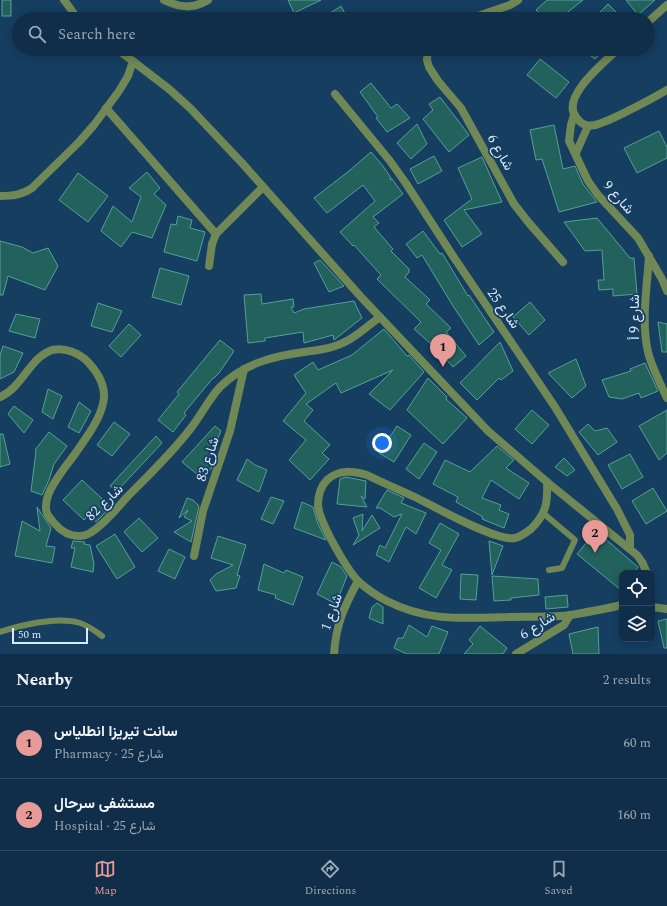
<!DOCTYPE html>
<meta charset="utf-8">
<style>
:root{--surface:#102e49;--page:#193650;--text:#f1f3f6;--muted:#9ca8b4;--line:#304a61;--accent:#e69b98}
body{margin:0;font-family:Spectral,Vazirmatn,serif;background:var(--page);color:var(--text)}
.controls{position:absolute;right:12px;bottom:12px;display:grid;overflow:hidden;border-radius:8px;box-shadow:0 2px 10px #0003}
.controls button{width:36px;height:36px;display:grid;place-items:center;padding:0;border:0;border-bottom:1px solid var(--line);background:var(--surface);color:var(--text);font:20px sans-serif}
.scale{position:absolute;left:12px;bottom:10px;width:76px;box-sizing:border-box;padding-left:4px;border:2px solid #d9eafc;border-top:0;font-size:11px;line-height:14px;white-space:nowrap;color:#d9eafc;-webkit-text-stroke:3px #163e61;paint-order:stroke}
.you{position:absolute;left:382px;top:443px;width:14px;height:14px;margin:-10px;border:3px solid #fff;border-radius:50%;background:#1a73e8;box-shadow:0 0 0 6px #1a73e833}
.badge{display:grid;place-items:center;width:26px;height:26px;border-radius:50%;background:var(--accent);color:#111;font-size:13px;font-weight:700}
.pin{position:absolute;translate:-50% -33px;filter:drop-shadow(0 1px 2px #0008)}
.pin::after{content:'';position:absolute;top:21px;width:14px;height:12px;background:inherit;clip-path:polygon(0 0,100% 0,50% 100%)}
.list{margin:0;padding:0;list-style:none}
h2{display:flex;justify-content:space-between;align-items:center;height:52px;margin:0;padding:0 16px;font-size:17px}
h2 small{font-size:13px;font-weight:400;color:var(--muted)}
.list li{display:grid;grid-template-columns:26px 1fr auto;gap:12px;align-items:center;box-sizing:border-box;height:72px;padding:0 16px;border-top:1px solid var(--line)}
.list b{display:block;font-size:15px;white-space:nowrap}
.list p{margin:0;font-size:13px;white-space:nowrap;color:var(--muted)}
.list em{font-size:13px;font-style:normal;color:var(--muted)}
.icon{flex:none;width:22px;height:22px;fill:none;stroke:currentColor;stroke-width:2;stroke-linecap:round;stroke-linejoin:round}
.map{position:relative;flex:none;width:667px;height:654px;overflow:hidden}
.search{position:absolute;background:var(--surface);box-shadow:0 2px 10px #0003;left:12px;right:12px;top:12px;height:44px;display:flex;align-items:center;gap:10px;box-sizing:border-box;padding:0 14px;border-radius:22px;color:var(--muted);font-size:15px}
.sheet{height:196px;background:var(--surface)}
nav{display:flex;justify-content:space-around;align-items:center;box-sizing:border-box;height:56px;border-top:1px solid var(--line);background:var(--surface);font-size:11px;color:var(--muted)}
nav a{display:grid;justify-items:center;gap:2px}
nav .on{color:var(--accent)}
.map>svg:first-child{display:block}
</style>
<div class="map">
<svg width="667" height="654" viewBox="0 0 667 654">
<rect width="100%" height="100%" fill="#163e61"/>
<g fill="#22615c" stroke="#54a09a">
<rect x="2" y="0" width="9" height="16"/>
<path d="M288,0H321L294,13Z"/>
<path d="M547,0H583L559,19H546L536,10Z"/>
<path d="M626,0H655L638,15Z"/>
<path d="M608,4L623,19H593Z"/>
<path d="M341,6L348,19H321Z"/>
<path d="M582,49H605L595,59Z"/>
<path d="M540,59L569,82L556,98L527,75Z"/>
<path d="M371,83L391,108L397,104L410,118L387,132L376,118L378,117L360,92Z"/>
<path d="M440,97L469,135L449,152L423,119L433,110L429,104Z"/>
<path d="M417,124L427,144L411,159L397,143Z"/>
<path d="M554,125L563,169L575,166L583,184L597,202L559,212L542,159L536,160L530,130Z"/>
<path d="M659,131L667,147V158L637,173L624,148Z"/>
<path d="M371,152L383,166L391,178L390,180L392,179L403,194L373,217L379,223L374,227L393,249L391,251L409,269V272L405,277L430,300L426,304L451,328L446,332L466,356L453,367L432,343L431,344L414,329L421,322L377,279L381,275L354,245L353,246L340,232L375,201L363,185L327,213L314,198L349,171Z"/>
<path d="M434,156L442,171L418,184L410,169Z"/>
<path d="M482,157L502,202L464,210L482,234L462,247L444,220L472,199L458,168Z"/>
<path d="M147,172L160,188L154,194L166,205L152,238L132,232L121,247L101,231L113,206L132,222L141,197L129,188Z"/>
<path d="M78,173L108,196L88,222L59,200Z"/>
<path d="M178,216L192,220L190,228L205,232L197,261L164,252L171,224L176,225Z"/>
<path d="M597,218L630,258H634L637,294L613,296V289L599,290L598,280H604L602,250L585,251L564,222Z"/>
<path d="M423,231L440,254L442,253L468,296L469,295L494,332L479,345L453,306L422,255L417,258L406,244Z"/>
<path d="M0,241L22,247L33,253L48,248L58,266L45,290L8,276L3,295H0Z"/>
<path d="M320,260L344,286L329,292L314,263Z"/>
<path d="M160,268L189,276L181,305L152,297Z"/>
<path d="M261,294L262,304L293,299L294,307H291L294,313L304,309L354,301L362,318L334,340L333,335L304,343L303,332L265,338V341L248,343L244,295Z"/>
<path d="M530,302L545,320L529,335L513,317Z"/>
<path d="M98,303L122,311L112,332L91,326Z"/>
<path d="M16,314L40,319L35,338L9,331Z"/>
<path d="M658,322L667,324V352H662Z"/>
<path d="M129,324L141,335L121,357L109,346Z"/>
<path d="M384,329L407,356L409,355L424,372L390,410L369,394L393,370L341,393L336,383L306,404L313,410L304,421L330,445L322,453L329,459L310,480L289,460L306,440L283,421L306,393L294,375L313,362L318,370L352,355Z"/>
<path d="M220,340L234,351L219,373L214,378H213L184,413L186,415L173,432L158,420L179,394L177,392Z"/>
<path d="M500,342L513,371L501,380L499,378L477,400L460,383Z"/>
<path d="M3,346L23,353L14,372L0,379V355Z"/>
<path d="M576,359L586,386L572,398L548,373Z"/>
<path d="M645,363L658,391L641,398L639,393L622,399L609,397L602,380L631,371L630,369Z"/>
<path d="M428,378L447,397L446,399L467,418L443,444L407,410Z"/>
<path d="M48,389L62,396L53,419L42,412Z"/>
<path d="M79,402L91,411L79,433L68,427Z"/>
<path d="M14,406L33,420L24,433L8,414Z"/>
<path d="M532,410L549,425L532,444L515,429Z"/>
<path d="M667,410V453L659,460L639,426Z"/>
<path d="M114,422L130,434L112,456L97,445Z"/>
<path d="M588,424L595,431L607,428L617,442L598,455L579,432Z"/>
<path d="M215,426L221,431L207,462L212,466L211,469L203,479L182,462Z"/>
<path d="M397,426L411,435L394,462L379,453Z"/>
<path d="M49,432L67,446L54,464L49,480L42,495L31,491L36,451L35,450Z"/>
<path d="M0,434H3L10,464L0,467Z"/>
<path d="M156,436L162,443L117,491L110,486Z"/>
<path d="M424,443L437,452L419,479L406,469Z"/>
<path d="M497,446L514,460L506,468L529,483L519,499L491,480L482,498L501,505L499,510L509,514L504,528L482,519L483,517L456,502L458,497L433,484L445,460L470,472Z"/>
<path d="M630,454L643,477L622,489L608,465Z"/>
<path d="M564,458L575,470L567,476L555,467Z"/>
<path d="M247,459L255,465L267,470L259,492L237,480Z"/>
<path d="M346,477L366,481L365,499L361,496L367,507L337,504L340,479Z"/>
<path d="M82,480L111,507L96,522L89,515L84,520L63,500Z"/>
<path d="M653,488L667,511L646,524L632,501Z"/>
<path d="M387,490L404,498L401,503L426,513L416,534L406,527L389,562L376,555L380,545L385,548L402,514L394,517L380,508H376Z"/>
<path d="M271,497L284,501L273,524L261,519Z"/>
<path d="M187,498L193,500L199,506L191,542L174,532L192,521L184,517L188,510L179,518Z"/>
<path d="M302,502L313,507L318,524L326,540L294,528Z"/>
<path d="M37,507L51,528L46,546L55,547L52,563L15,556L22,521L40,531Z"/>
<path d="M363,514L362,531L372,515L380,528L353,545L359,535L353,518Z"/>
<path d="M139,518L158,538L142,552L124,532Z"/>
<path d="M440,523L459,534L442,565L452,570L436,598L419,588L441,550L429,543Z"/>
<path d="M596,531L638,567L634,573H622V591L577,554Z"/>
<path d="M115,534L135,567L117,579L96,546Z"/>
<path d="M218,536L246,545L237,575L240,576L236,588L216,591L210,580L216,574L233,565L211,558Z"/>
<path d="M73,541L85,542L84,544L90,545L94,564L93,572L71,567L75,548H71Z"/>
<path d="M489,541L503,546L492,575Z"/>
<path d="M169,549L185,557L175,579L158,571Z"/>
<path d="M332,562L341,567L347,576L336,604L317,594Z"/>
<path d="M264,564L284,573L286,570L303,577L293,605L275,598L276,595L258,590Z"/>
<path d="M461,574L478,575L476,600L460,599Z"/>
<path d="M492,576L538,579L539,595L511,598V600L494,601Z"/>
<path d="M567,595L568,607L546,609L545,597Z"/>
<path d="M377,603L383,607V624L369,618L372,607Z"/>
<path d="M667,619V648H664L658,621Z"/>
<path d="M409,625L427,637L432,626L448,632L439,654H407L394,648L398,638H403Z"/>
<path d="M480,626L507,648L503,654H464L473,644L469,640Z"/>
<path d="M598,627L599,654H573L569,634Z"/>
</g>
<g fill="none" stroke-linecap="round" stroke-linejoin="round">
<g stroke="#708756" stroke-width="6">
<path d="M543,513L575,540L562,568L549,570"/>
<path d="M0,632C21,625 58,616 80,623C89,626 95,631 102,636"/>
</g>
<g stroke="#708756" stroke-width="8">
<path d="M64,0L78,19"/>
<path d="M164,0C180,8 193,9 208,0"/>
<path d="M469,19L510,5L518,0"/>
<path d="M117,49L169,89L190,108L242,163L361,297L488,431L547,482L637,555L642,562L647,573"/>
<path d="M428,49L427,60L429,67L438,81L461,108L514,204L529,223L563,262"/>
<path d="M335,94L390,161L405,182L453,256L555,407L617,509L630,535V549"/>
<path d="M106,108L216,234"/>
<path d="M574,115L571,125L569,141L588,181L598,195L638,238L662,279L667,291"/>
<path d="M576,153L588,126"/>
<path d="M0,196C12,196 22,195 32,188L79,142L94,125L119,91L128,76L133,61"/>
<path d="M649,256C647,288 641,321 648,352C652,368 660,383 667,398"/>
<path d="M209,266L212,244L216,234L263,187"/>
<path d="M0,397C23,387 29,358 52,350C65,347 79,353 88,362C111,387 107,405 90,432C82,444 74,456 65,467C57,479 45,493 46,509C46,515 51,519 55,524C61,531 70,536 79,536C83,536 87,535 90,533C104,525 117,508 128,496C150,474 172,453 191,428C201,415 209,399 220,387C243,364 273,356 304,352C314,350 325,350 335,346C352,341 366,327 380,317"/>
<path d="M547,482C548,503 546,514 531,529C527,532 520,537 515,538C497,542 435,507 417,498C400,490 383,483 367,475C352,471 339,469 327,480C321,486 318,496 318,505C319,522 347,570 359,582C367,589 377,596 387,601C428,622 463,618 508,617C529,616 551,618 571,615C588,612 605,609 622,605"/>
<path d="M194,556L203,511L230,431L244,369"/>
<path d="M652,607L667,609"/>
<path d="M334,654C336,624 344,607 358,581"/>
<path d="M516,654L564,625L570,615"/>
</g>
<g stroke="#708756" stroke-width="8">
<path d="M648,22L667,5"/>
<path d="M618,49C605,62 560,97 576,117C581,124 586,127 595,125C599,124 604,122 609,120C629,111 648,101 667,90"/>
</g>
</g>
<g text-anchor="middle" stroke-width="3.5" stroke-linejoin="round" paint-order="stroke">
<g font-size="14" fill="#d9eafc" stroke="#163e61">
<text transform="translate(501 152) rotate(61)" y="5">شارع 6</text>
<text transform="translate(619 197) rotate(49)" y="5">شارع 9</text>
<text transform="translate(504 308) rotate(55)" y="5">شارع 25</text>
<text transform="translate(634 317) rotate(-90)" y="5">شارع 9 أ</text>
<text transform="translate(207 459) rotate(-72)" y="5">شارع 83</text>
<text transform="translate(104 502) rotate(-44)" y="5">شارع 82</text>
<text transform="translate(331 612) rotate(-70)" y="5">شارع 1</text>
<text transform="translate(537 625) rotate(-32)" y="5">شارع 6</text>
</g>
</g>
</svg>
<div class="controls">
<button><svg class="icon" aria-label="locate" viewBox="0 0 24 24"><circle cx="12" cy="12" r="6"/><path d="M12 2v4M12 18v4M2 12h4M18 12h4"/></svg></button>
<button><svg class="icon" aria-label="layers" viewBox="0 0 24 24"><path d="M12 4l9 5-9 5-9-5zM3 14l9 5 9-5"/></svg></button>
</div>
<div class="scale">50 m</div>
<div class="you"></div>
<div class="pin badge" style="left:443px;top:367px">1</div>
<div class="pin badge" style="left:595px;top:553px">2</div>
<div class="search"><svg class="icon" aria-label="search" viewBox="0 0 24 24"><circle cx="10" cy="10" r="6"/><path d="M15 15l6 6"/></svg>Search here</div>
</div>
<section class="sheet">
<h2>Nearby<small>2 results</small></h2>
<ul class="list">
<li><span class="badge">1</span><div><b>سانت تيريزا انطلياس</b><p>Pharmacy · شارع 25</p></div><em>60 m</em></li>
<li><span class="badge">2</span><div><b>مستشفى سرحال</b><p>Hospital · شارع 25</p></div><em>160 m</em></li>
</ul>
</section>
<nav>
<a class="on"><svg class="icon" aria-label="map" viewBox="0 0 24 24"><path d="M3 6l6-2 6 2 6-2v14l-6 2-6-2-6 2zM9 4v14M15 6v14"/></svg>Map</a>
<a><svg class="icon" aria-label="directions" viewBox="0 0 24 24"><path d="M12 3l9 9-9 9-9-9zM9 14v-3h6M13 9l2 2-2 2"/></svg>Directions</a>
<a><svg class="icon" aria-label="saved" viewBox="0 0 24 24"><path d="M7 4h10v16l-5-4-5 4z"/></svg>Saved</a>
</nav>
